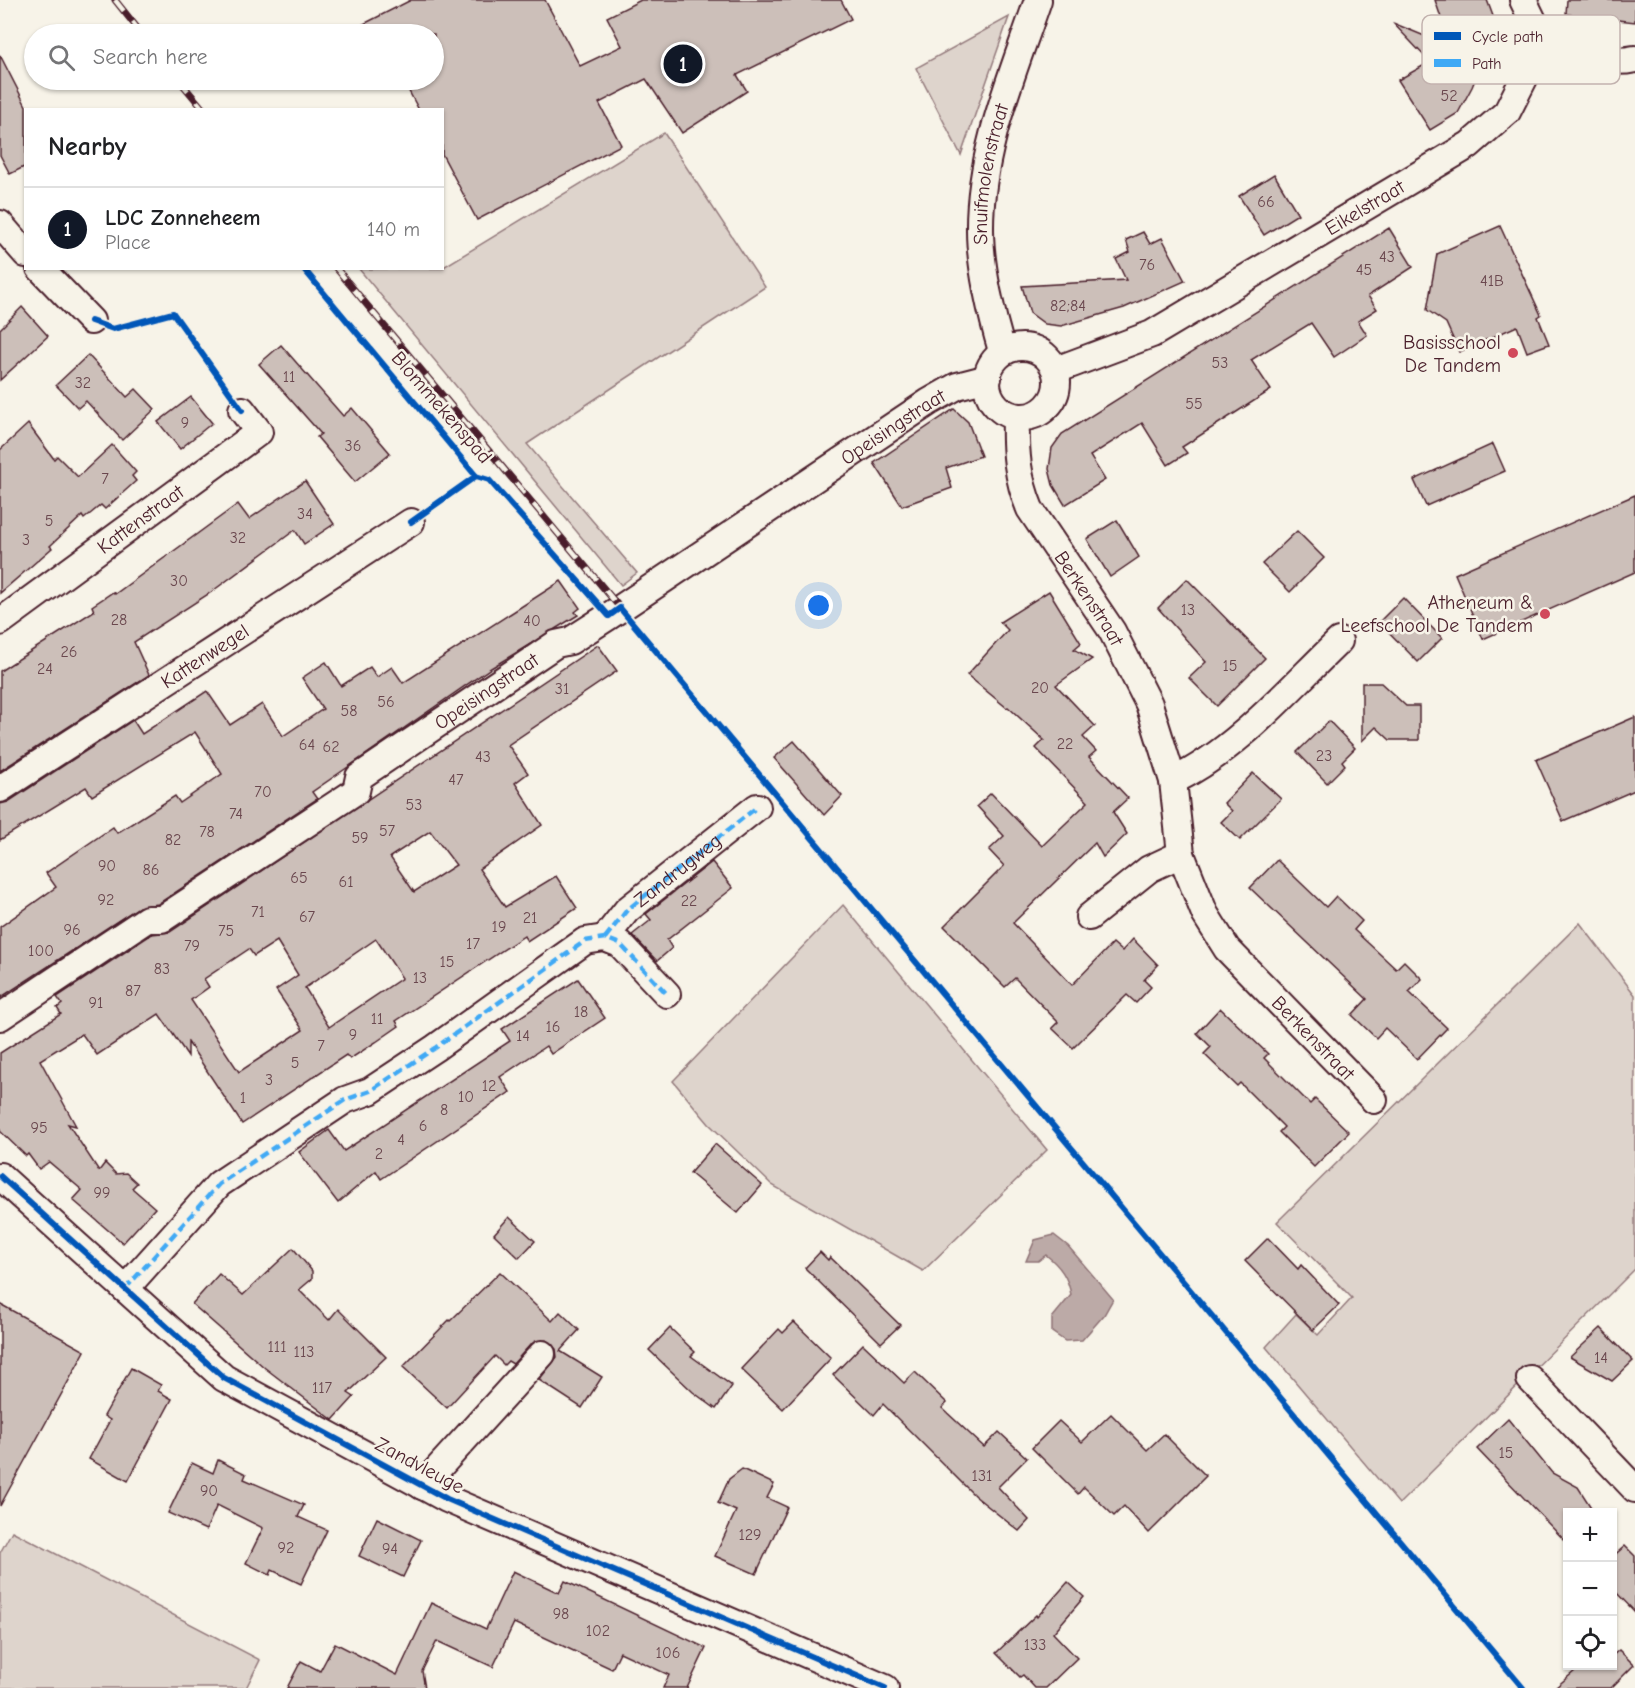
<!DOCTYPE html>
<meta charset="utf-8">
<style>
:root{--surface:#fff;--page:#f6f6f6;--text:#202124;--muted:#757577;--line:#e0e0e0;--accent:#111827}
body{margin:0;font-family:"Comic Neue",sans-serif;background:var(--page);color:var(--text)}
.controls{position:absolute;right:18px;bottom:18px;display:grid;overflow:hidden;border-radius:0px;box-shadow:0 2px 4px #0004}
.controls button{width:54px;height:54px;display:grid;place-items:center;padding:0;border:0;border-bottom:2px solid var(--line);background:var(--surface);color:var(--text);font:30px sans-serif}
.you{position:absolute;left:819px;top:606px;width:21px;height:21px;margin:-15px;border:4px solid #fff;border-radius:50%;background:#1a73e8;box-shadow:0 0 0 9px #1a73e833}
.badge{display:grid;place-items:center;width:39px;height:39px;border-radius:50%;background:var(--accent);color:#fff;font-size:20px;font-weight:700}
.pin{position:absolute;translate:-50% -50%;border:3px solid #fff;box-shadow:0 2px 6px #0006}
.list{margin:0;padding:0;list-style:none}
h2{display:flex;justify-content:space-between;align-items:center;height:78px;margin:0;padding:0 24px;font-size:26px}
h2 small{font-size:20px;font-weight:400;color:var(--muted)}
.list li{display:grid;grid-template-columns:39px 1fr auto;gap:18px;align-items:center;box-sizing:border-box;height:84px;padding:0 24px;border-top:2px solid var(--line)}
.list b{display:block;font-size:22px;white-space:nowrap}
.list p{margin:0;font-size:20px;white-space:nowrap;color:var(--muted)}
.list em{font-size:20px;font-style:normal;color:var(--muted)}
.icon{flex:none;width:33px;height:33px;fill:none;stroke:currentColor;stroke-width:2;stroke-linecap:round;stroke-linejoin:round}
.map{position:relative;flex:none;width:1635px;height:1688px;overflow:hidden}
.search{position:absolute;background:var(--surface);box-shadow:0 2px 4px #0004;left:24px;top:24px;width:420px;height:66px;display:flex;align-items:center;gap:15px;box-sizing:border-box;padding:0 21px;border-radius:33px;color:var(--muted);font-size:22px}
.panel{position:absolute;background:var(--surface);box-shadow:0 2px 4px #0004;left:24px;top:108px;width:420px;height:162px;border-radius:0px}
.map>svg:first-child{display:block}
</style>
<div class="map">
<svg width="1635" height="1688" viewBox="0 0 1635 1688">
<rect width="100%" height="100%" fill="#f7f3e8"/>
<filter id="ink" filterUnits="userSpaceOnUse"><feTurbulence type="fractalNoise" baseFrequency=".0167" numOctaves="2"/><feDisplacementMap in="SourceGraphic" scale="12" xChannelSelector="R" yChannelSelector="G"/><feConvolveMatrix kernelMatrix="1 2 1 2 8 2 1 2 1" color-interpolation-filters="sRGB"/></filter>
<g filter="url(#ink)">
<g fill="#ded4cc" stroke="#947a7c" stroke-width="1.5">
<path d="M1009,17L961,155L916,68Z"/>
<path d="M664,133L765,287L527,444L637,573L621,585L359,269L442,268Z"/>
<path d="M843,905L1047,1150L923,1271L772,1185L709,1124L673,1081Z"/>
<path d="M1580,923L1635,995V1269L1399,1504L1266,1347L1296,1314L1318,1335L1352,1298L1277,1222Z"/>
<path d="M12,1531L260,1660L246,1688H0V1553Z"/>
</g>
<path fill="#bcaaa7" stroke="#8e7275" stroke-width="1.5" d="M1054,1235L1068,1246L1113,1299L1104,1315L1082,1340L1065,1341L1052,1332V1318L1071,1295C1068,1277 1060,1266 1046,1255L1038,1261H1026L1035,1240Z"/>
<g fill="#ccbfb9" stroke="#4a1f2b" stroke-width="1.5" fill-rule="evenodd">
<path d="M411,0H545L580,66L622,46L607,17L641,0H841L851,19L737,75L747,91L682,133L646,79L599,103L621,145L477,220L442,154V110H419L403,80H434V34H344Z"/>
<path d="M1435,0H1487L1493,16L1488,48L1472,87L1458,113L1430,130L1398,80L1430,62L1393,23L1451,47Z"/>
<path d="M1567,0H1635V22L1566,14Z"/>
<path d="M0,55L26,106V166L10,174L0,155Z"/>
<path d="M1274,174L1298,214L1264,235L1239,196Z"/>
<path d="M1500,226L1541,315L1538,317L1549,344L1527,352L1517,326L1459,352L1446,323L1427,310L1437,254Z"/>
<path d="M1389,228L1413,267L1368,296L1377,309L1358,321L1367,335L1334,357L1311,323L1251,360L1271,390L1182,447L1187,453L1168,465L1142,423L1090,456L1105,480L1065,505L1053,485L1049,469L1052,448L1062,434Z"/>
<path d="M1143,232L1150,244L1162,238L1185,281L1124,308L1061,326L1045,324L1030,313L1022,286L1126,280L1116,259L1130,252L1126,240Z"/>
<path d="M22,307L48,336L0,380V329Z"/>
<path d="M281,345L343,416L352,408L390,453L355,482L317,437L321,434L259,364Z"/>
<path d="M88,355L127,397L136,389L155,409L122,440L86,401L78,408L56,385Z"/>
<path d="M191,397L212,423L180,449L158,422Z"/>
<path d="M954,409L968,422L981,456L946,468L952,488L902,506L874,463Z"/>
<path d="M28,424L54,459L57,456L78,477L112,445L136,472L132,476L136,481L105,509L101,505L84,519L82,516L50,546L52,548L0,593V450Z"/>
<path d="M1493,444L1505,471L1426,506L1414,480Z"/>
<path d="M305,481L334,524L304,544L295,530L210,593L134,642L149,675L0,771V671L94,611L92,606L113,592L115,594L238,504L249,519Z"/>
<path d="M1635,495V572L1483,639L1455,574Z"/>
<path d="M1117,520L1139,557L1110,577L1087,539Z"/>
<path d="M1297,531L1324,558L1290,592L1262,564Z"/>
<path d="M1187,579L1265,658L1217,706L1189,678L1206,662L1158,608Z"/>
<path d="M561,581L580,608L575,612L578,615L491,668L351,765L312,792L317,799L158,904L139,907L0,998V927L56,887L46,873L113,827L117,833L175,796L180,803L222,774L195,732L92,796L86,787L0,840V804L8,802L133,720L142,734L207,691L230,725L262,704L283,736L323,709L302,678L326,662L341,686L370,667L377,677L392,667L403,683Z"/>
<path d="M1049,591L1081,643L1074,649L1092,659L1056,685L1095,726L1083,737L1096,751L1089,757L1128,798L1113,812L1127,834L1103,857L1095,843L1013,923L1072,985L1113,943L1122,951L1133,939L1158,965L1144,980L1151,987L1136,1003L1127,995L1073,1048L1052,1028L1058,1022L1015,978L1005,987L944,926L1004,866L989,850L1004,836L977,806L991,793L1042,846L1088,802L1036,748L1044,740L1008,707L1007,708L967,675L1008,630L1000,622Z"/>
<path d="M1403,598L1442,638L1418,662L1379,622Z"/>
<path d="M598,645L617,671L508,745L528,773L515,783L542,825L479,869L505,907L556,876L577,908L527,941L524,936L396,1021L399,1026L376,1042L350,1059L346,1055L242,1124L188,1042V1056L159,1014L97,1055L82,1034L40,1060L76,1126L68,1124L99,1171L105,1163L116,1174L126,1173L137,1183L132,1188L155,1208L123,1243L73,1200L82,1190L49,1162L39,1169L28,1154L26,1156L0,1131V1053L61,1014L57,1008L62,1004L57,997L152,934L170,932ZM430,831L456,865L414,892L390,857ZM376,939L402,978L329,1027L305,988ZM277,941L298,975L276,990L303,1030L239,1072L191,1000L209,987L204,979L249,949L254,956Z"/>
<path d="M1362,683H1381L1406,706H1419V740H1390L1376,727L1362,741Z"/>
<path d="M1635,717V790L1563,821L1536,760Z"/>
<path d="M1329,721L1355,748L1342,761L1345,765L1327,783L1297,752Z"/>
<path d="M794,741L842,796L824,815L774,758Z"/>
<path d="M1253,773L1281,799L1240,840L1221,822L1232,811L1224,803Z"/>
<path d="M1277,860L1326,907L1336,896L1362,921L1354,930L1396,969L1404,961L1422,979L1409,992L1447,1028L1417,1059L1385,1028L1376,1038L1352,1015L1367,999L1250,888Z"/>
<path d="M712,862L733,888L667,940L672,948L657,961L632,935L651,920L646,914Z"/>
<path d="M578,979L605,1018L551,1054L546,1046L500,1077L510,1092L381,1179L376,1171L338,1203L299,1152L329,1130L344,1151L510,1041L502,1029Z"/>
<path d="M1220,1008L1268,1054L1264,1058L1310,1104L1315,1099L1349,1132L1314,1167L1279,1132L1284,1127L1240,1083L1237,1086L1204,1054L1211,1047L1197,1033Z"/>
<path d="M715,1144L762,1185L738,1213L690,1173Z"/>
<path d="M509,1217L535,1241L519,1258L494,1234Z"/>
<path d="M1268,1238L1298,1269L1301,1265L1339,1305L1313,1330L1245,1261Z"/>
<path d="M293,1248L312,1271V1279L299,1290L329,1320L338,1309L386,1357L348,1393L354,1397L333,1420L265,1368L192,1304L219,1274L243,1295Z"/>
<path d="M820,1252L828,1260L830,1257L900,1325L881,1343L805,1268Z"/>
<path d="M500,1272L552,1321L560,1312L579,1330L560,1351L602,1377L582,1408L539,1380L557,1357L556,1349L546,1340L531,1344L513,1364L508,1361L504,1365L495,1356L447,1408L403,1367L449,1320L450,1321Z"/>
<path d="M0,1304L85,1351L0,1506Z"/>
<path d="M794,1322L831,1358L783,1409L741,1369L779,1329L783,1333Z"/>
<path d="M670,1328L695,1352L691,1356L732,1386L716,1409L693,1392L649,1350Z"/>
<path d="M1601,1328L1633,1361L1612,1381L1570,1357Z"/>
<path d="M863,1344L904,1383L915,1372L947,1403L942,1408L984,1447L999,1432L1027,1458L998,1487L1029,1520L1019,1531L975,1496L883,1404L874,1415L833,1375Z"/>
<path d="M131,1368L161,1385L158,1391L172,1399L128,1481L89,1459L110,1420L104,1416Z"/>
<path d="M1111,1414L1147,1450L1164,1434L1206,1476L1149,1533L1124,1506L1114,1516L1084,1487L1078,1494L1032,1448L1059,1421L1082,1442Z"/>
<path d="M1508,1419L1552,1473L1578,1487L1594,1512H1568V1544L1477,1449Z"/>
<path d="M218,1460L246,1474L244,1479L304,1505L298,1517L327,1530L301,1584L272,1570L270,1575L246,1563L263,1528L217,1505L206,1530L168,1513L192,1463L213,1473Z"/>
<path d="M742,1469L774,1484L767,1498L787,1507L756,1574L715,1556L736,1511L718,1503L729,1479Z"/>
<path d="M377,1518L421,1540L403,1577L359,1556Z"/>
<path d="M1625,1546L1635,1556V1612L1612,1588V1557Z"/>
<path d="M513,1571L559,1593L565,1581L706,1648L687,1688H663L669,1675L620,1652L612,1669L514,1623L493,1667L437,1641L422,1671L425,1688H287L301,1661L320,1671L335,1643L397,1675L431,1603L486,1629Z"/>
<path d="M1068,1582L1084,1597L1053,1633L1077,1658L1046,1688H1035L1023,1675L1020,1677L996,1653L1036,1615L1037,1617Z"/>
<path d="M1619,1650L1634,1665L1611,1688H1555L1582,1665H1612V1656Z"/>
</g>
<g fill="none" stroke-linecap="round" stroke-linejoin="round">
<defs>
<g id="minor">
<path d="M1523,0L1543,41"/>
<path d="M1543,41C1572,52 1604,66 1635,59"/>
<path d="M0,224L26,254"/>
<path d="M40,268L91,321"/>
<circle cx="1022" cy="382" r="35"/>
<path id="s1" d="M1002,351C992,317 980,266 980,230C979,151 1013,74 1038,0"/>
<path id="s2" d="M1056,370L1152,334L1469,145L1507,112L1543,41"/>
<path id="s3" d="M1016,417C1015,450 1017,478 1030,509L1112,631L1149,704L1173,781C1237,750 1288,690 1339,641"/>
<path id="s4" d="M0,622L259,432L242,410"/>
<path id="s5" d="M0,789L411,522"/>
<path id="s6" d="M1181,854L1205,914L1227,949L1374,1100"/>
<path d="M1089,917L1149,869L1181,854L1173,781"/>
<path id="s7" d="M605,938L627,910L757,807"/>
<path id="s8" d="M0,1017L147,919H162L356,791L359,777L556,644L570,641L609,616L929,402L957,386L988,378"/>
<path d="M0,1176L224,1378L447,1499L885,1688"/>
<path d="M125,1289L219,1184L345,1100L370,1091L435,1048L585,941L605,938L620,944L667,994"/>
<path d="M1530,1379L1635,1489"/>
<path d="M422,1486L542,1354"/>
</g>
</defs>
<use href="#minor" stroke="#4a1f2b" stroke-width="30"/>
<use href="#minor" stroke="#f7f3e8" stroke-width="26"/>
<defs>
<g id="rail">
<path d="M115,0L142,34"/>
<path d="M179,80L204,110"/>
<path d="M336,268L1523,1688"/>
</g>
</defs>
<use href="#rail" stroke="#4a1f2b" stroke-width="7"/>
<use href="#rail" stroke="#f7f3e8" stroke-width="4.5" stroke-dasharray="14" stroke-linecap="butt"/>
<g stroke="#3fa9f5" stroke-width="4.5" stroke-dasharray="9 4.5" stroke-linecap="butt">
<path d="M605,938L627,910L757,807"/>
<path d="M125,1289L219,1184L345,1100L370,1091L435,1048L585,941L605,938L620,944L667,994"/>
</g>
<defs>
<g id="cycleway">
<path d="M303,268L476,476L489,480L609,616L620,608L1523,1688"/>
<path d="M91,321L113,329L173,313L242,410"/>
<path d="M411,522L476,476"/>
<path d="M0,1176L224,1378L447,1499L885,1688"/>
</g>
</defs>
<use href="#cycleway" stroke="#f7f3e8" stroke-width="10"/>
<use href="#cycleway" stroke="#0057b8" stroke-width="6"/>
</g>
</g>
<g fill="#d1495b" stroke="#f7f3e8" stroke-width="2">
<circle cx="1513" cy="353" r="6"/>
<circle cx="1545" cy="614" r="6"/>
</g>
<g text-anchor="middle" stroke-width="5" stroke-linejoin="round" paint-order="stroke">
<g font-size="16" fill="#6a474e">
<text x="1449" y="101">52</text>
<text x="1266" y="207">66</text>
<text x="1387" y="262">43</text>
<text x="1147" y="270">76</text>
<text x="1364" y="275">45</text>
<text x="1492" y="286">41B</text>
<text x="1068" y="311">82;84</text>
<text x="1220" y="368">53</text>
<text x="289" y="382">11</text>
<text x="83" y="388">32</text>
<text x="1194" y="409">55</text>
<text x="185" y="428">9</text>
<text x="353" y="451">36</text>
<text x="105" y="484">7</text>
<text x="305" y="519">34</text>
<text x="49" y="526">5</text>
<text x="238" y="543">32</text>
<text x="26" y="545">3</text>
<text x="179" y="586">30</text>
<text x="1188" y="615">13</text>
<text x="119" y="625">28</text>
<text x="532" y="626">40</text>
<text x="69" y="657">26</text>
<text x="1230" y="671">15</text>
<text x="45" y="674">24</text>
<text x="1040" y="693">20</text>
<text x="562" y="694">31</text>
<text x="386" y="707">56</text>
<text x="349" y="716">58</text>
<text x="1065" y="749">22</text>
<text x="307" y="750">64</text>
<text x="331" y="752">62</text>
<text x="1324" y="761">23</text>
<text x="483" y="762">43</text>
<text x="456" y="785">47</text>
<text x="263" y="797">70</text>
<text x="414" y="810">53</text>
<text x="236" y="819">74</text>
<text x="387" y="836">57</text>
<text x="207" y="837">78</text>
<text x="360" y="843">59</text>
<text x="173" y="845">82</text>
<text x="107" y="871">90</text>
<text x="151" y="875">86</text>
<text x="299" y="883">65</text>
<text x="346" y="887">61</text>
<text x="106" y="905">92</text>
<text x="689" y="906">22</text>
<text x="258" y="917">71</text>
<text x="307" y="922">67</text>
<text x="530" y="923">21</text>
<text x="499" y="932">19</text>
<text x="72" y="935">96</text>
<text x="226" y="936">75</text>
<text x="473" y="949">17</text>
<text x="192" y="951">79</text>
<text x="41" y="956">100</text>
<text x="447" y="967">15</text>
<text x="162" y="974">83</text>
<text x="420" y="983">13</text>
<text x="133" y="996">87</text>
<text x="96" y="1008">91</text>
<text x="581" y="1017">18</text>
<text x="377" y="1024">11</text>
<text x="553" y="1032">16</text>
<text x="353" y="1040">9</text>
<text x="523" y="1041">14</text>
<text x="321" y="1051">7</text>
<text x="295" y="1068">5</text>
<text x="269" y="1085">3</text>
<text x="489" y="1091">12</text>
<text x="466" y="1102">10</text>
<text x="243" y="1103">1</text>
<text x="444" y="1115">8</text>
<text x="423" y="1131">6</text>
<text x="39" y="1133">95</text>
<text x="401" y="1145">4</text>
<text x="379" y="1159">2</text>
<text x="102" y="1198">99</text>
<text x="277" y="1352">111</text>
<text x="304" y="1357">113</text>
<text x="1601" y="1363">14</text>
<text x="322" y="1393">117</text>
<text x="1506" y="1458">15</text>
<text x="982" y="1481">131</text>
<text x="209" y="1496">90</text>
<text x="750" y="1540">129</text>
<text x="286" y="1553">92</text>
<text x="390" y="1554">94</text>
<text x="561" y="1619">98</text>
<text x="598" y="1636">102</text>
<text x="1035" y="1650">133</text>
<text x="668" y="1658">106</text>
</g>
<g font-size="20" fill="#4a1f2b" stroke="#f7f3e8">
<text dy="7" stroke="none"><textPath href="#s1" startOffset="180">Snuifmolenstraat</textPath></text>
<text dy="7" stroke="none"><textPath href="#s2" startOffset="350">Eikelstraat</textPath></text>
<text transform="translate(442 407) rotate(49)" y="7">Blommekenspad</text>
<text dy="7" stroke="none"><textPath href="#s8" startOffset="1078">Opeisingstraat</textPath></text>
<text dy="7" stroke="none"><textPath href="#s4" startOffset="174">Kattenstraat</textPath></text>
<text dy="7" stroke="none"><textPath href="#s3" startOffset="201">Berkenstraat</textPath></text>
<text dy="7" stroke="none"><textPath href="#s5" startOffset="244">Kattenwegel</textPath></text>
<text dy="7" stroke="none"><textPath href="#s8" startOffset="592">Opeisingstraat</textPath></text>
<text dy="7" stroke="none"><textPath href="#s7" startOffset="100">Zandrugweg</textPath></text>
<text dy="7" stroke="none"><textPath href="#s6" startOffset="230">Berkenstraat</textPath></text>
<text transform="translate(420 1465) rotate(28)" y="7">Zandvleuge</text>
</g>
<g font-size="20" fill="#4a1f2b" stroke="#f7f3e8" text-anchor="end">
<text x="1501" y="349">Basisschool<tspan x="1501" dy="23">De Tandem</tspan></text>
<text x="1533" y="609">Atheneum &amp;<tspan x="1533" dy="23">Leefschool De Tandem</tspan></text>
</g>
</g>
<rect x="1422" y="15" width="198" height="69" rx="9" fill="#f7f3e8" stroke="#c3b3af" stroke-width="1.5"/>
<rect x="1434" y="32" width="27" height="8" fill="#0057b8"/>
<rect x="1434" y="59" width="27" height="8" fill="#3fa9f5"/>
<g font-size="16" fill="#4a1f2b">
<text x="1472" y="42">Cycle path</text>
<text x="1472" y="69">Path</text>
</g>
</svg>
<div class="controls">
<button>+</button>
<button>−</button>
<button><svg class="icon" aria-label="locate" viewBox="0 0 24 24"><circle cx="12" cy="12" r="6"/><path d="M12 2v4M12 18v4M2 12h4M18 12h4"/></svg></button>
</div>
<div class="you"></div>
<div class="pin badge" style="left:683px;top:64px">1</div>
<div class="search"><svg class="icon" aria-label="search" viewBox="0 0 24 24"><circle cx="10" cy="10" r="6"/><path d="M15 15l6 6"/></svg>Search here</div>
<section class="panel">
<h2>Nearby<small></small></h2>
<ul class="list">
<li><span class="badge">1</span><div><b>LDC Zonneheem</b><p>Place</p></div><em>140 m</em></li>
</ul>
</section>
</div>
